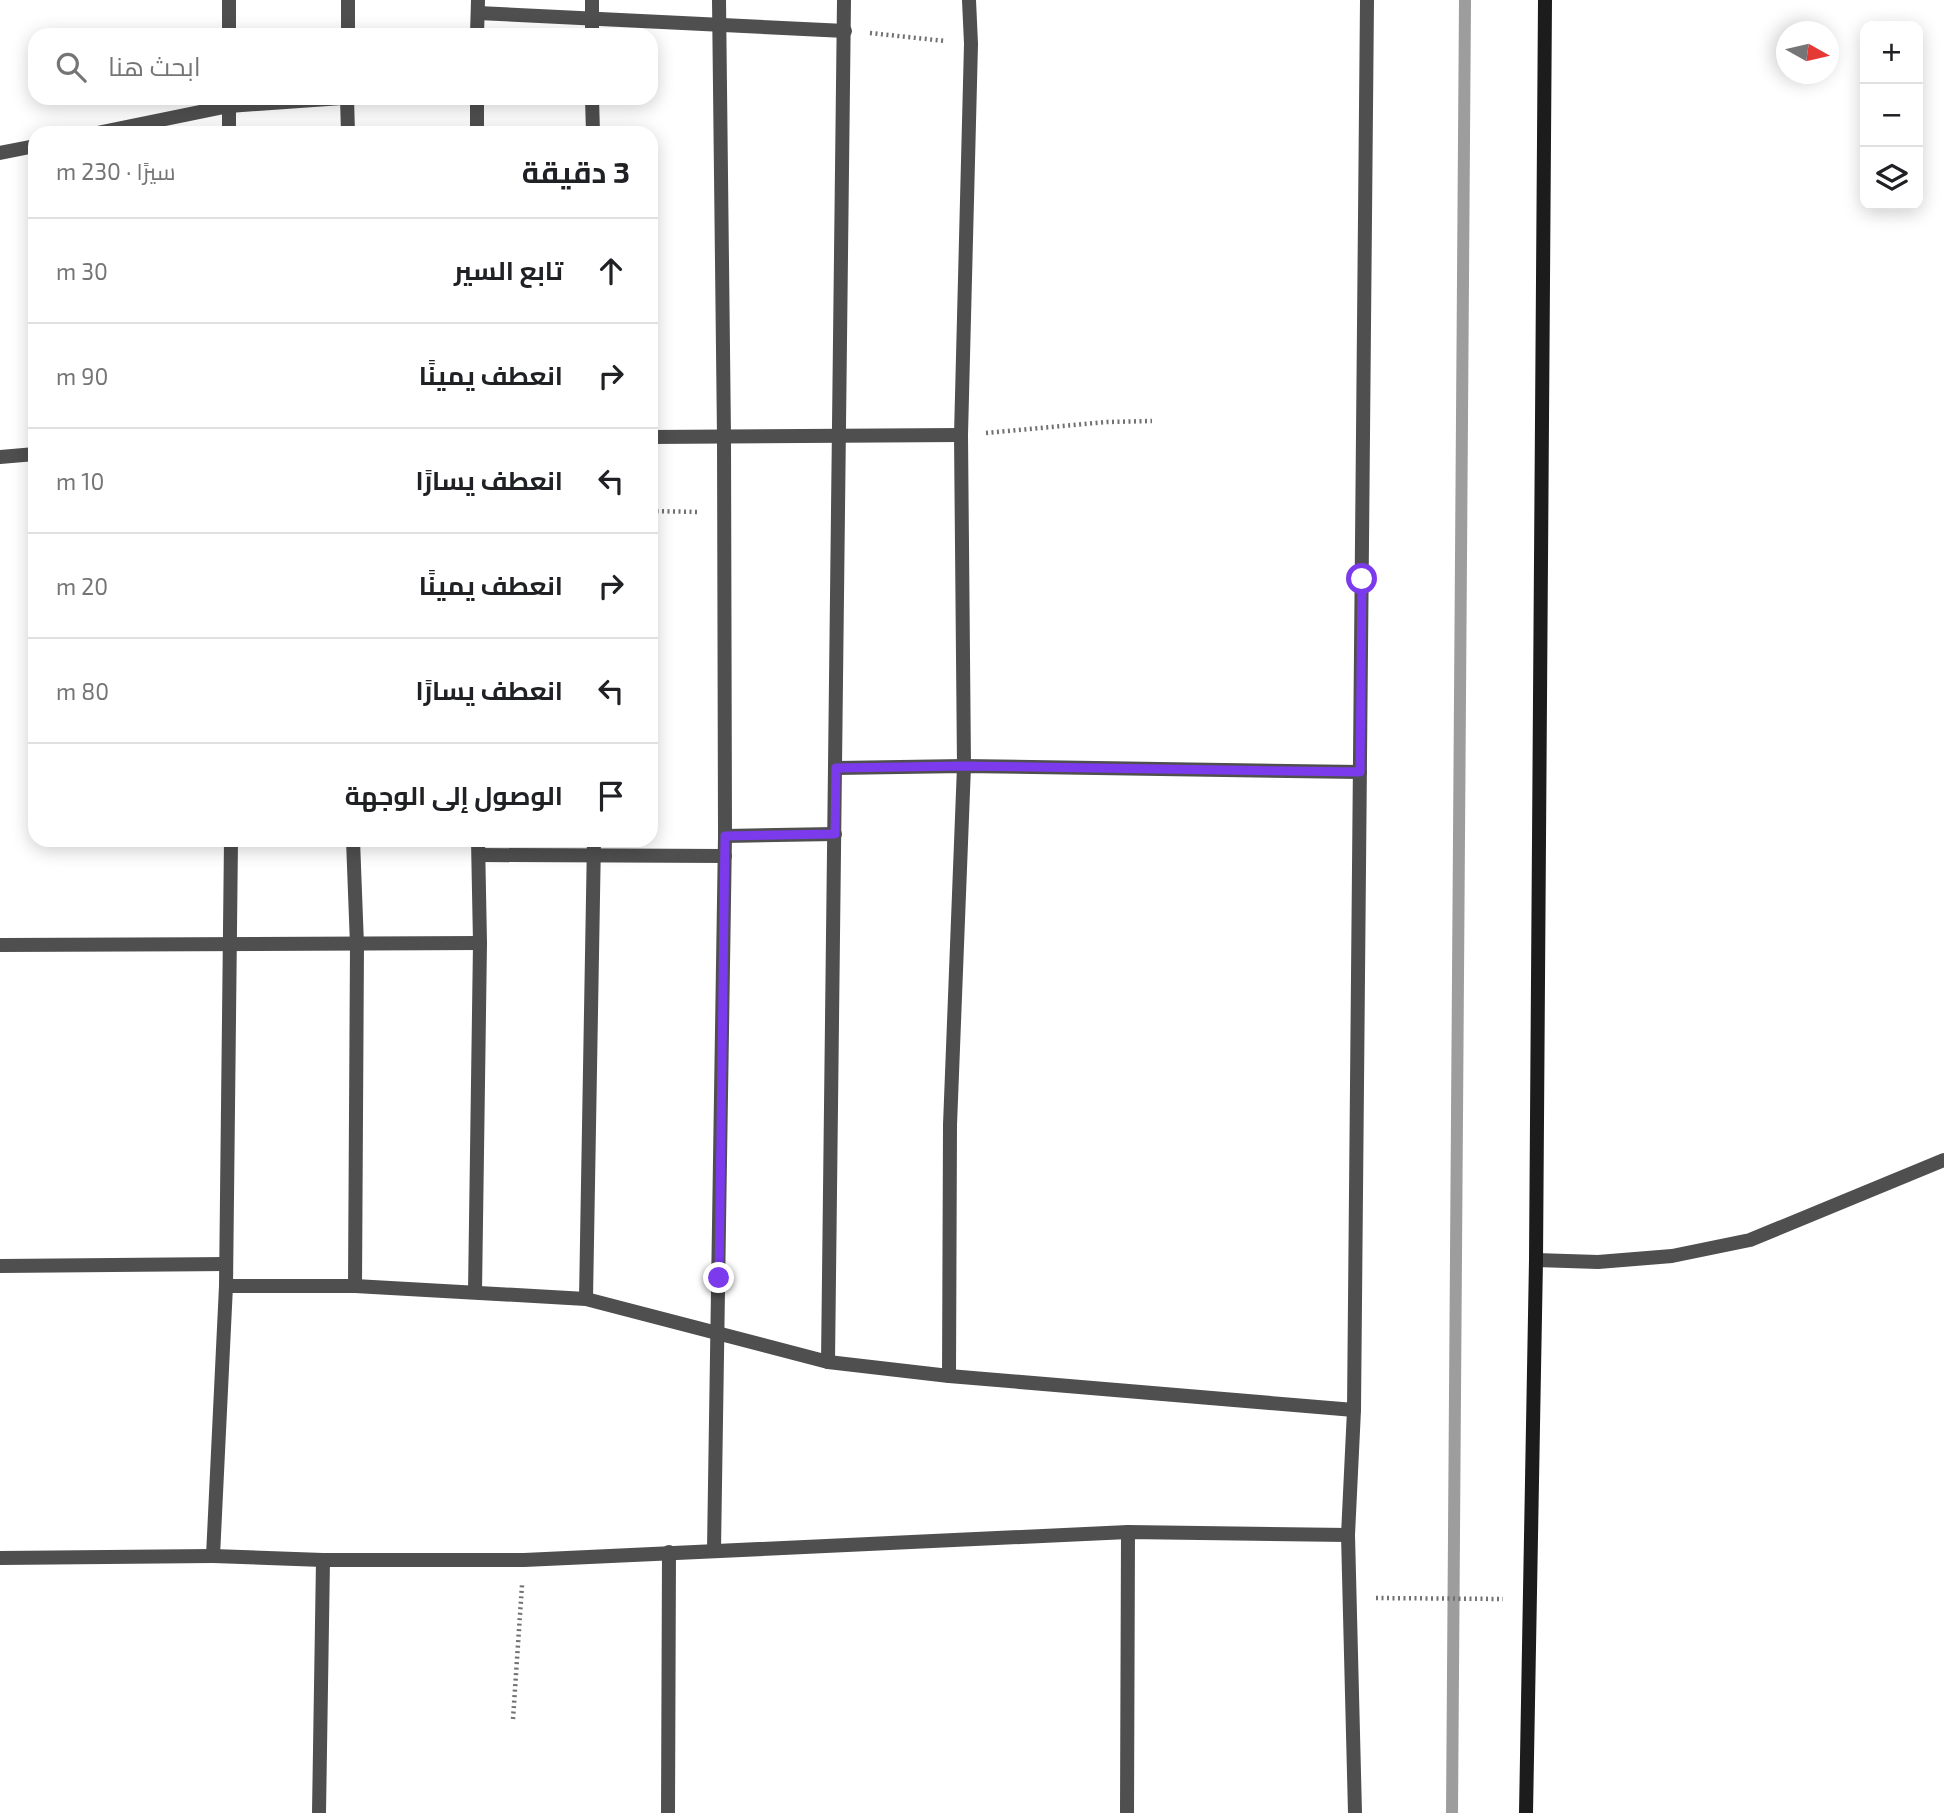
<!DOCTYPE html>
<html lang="ar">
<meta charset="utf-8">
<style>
:root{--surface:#fff;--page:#f6f6f6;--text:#202124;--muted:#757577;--line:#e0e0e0}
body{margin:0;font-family:"Exo 2",Cairo,sans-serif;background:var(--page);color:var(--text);direction:rtl}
.controls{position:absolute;right:21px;top:21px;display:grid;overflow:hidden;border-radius:14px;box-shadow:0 4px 18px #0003}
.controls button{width:63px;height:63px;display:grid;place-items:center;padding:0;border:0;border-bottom:2px solid var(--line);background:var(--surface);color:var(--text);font:35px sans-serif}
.compass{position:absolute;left:1776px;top:21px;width:63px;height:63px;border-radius:50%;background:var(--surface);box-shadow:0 4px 18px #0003;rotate:98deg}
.stop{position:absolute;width:21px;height:21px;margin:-16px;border:5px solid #7c3aed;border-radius:50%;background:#fff}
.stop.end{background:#7c3aed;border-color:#fff;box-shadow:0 2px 7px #0008}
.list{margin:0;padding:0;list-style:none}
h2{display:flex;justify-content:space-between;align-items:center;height:91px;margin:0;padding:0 28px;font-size:30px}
h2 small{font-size:23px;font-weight:400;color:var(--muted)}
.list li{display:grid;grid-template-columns:46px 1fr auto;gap:21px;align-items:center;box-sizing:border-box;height:105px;padding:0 28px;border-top:2px solid var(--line)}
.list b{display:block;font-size:26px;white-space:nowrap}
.list em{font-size:23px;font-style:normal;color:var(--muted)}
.icon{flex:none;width:38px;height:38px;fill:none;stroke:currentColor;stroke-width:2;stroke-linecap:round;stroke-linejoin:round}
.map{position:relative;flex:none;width:1944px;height:1813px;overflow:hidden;direction:ltr}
.search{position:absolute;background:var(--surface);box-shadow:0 4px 18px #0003;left:28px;top:28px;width:630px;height:77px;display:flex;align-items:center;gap:18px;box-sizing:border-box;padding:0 24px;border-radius:21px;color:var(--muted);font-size:26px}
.panel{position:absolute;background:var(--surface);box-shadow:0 4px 18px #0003;left:28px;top:126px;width:630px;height:721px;border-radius:21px;direction:rtl}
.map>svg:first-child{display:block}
</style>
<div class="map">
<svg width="1944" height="1813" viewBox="0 0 1944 1813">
<rect width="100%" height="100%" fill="#fff"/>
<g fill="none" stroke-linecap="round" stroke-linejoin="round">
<path stroke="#9d9d9d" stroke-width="12" d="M1452,1813L1465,0"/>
<g stroke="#717171" stroke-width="4.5" stroke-dasharray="2 3.5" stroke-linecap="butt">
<path d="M870,33L945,41"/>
<path d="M986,433L1107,422L1152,421"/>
<path d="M651,511L699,512"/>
<path d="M1376,1598L1503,1599"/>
<path d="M513,1719L522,1585"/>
</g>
<g stroke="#4f4f4f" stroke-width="14">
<path d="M478,13L845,31"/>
<path d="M229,35V0"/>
<path d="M348,35V0"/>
<path d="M477,35L478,0"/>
<path d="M592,35V0"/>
<path d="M347,98L348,133"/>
<path d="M592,98L593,133"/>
<path d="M229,99V133"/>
<path d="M97,133L229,106L342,98"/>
<path d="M477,133V98"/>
<path d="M0,153L35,146"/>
<path d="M651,437L961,435"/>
<path d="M0,457L35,454"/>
<path d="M836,768L964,766L1360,772"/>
<path d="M725,836L835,834"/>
<path d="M231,840L226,1286L213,1556L323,1560H524L1128,1532L1348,1535"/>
<path d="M353,840L357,945L355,1286"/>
<path d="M479,855L725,856"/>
<path d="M0,945L480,943"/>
<path d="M1536,1260L1598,1262L1672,1256L1750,1240L1944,1160"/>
<path d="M0,1266L226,1264"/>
<path d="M226,1286H355L586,1299L828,1362L949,1376L1354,1410"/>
<path d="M475,1292L480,943L478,840"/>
<path d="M586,1299L594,840"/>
<path d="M828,1362L844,0"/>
<path d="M949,1376L950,1125L964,766L961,435L971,44L969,0"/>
<path d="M714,1550L725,836L724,437L719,0"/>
<path d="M0,1558L213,1556"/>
<path d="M319,1813L323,1560"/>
<path d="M668,1813L669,1552"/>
<path d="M1127,1813L1128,1532"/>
<path d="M1355,1813L1348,1535L1354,1410L1367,0"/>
</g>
<path stroke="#1c1c1c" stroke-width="14" d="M1526,1813L1536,1260L1545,0"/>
</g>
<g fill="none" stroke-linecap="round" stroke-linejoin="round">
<path stroke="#7c3aed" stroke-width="9" d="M719,1278L725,836L835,834L836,768L964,766L1360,772L1362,579"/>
</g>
</svg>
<div class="controls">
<button>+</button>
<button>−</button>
<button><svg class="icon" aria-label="layers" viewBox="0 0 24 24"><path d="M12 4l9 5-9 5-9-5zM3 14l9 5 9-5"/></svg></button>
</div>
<svg class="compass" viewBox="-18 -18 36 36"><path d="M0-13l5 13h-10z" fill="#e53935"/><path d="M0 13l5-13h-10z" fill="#757577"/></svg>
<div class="stop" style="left:1362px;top:579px"></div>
<div class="stop end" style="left:719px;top:1278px"></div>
<div class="search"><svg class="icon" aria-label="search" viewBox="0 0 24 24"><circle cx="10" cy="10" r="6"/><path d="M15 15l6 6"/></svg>ابحث هنا</div>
<section class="panel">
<h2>3 دقيقة<small>سيرًا · 230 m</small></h2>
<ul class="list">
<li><svg class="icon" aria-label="ahead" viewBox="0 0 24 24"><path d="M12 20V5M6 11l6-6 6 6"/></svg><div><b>تابع السير</b></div><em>30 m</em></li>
<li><svg class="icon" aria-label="right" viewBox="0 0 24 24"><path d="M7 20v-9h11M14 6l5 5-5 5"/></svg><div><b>انعطف يمينًا</b></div><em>90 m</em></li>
<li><svg class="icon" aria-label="left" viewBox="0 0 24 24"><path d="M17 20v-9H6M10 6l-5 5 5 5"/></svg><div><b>انعطف يسارًا</b></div><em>10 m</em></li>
<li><svg class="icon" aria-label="right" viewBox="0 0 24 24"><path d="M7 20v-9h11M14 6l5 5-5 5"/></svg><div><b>انعطف يمينًا</b></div><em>20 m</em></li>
<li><svg class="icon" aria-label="left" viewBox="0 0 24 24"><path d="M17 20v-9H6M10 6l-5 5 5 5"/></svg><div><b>انعطف يسارًا</b></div><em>80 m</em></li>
<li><svg class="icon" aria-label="arrive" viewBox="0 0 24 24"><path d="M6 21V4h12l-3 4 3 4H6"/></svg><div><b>الوصول إلى الوجهة</b></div></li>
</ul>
</section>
</div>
